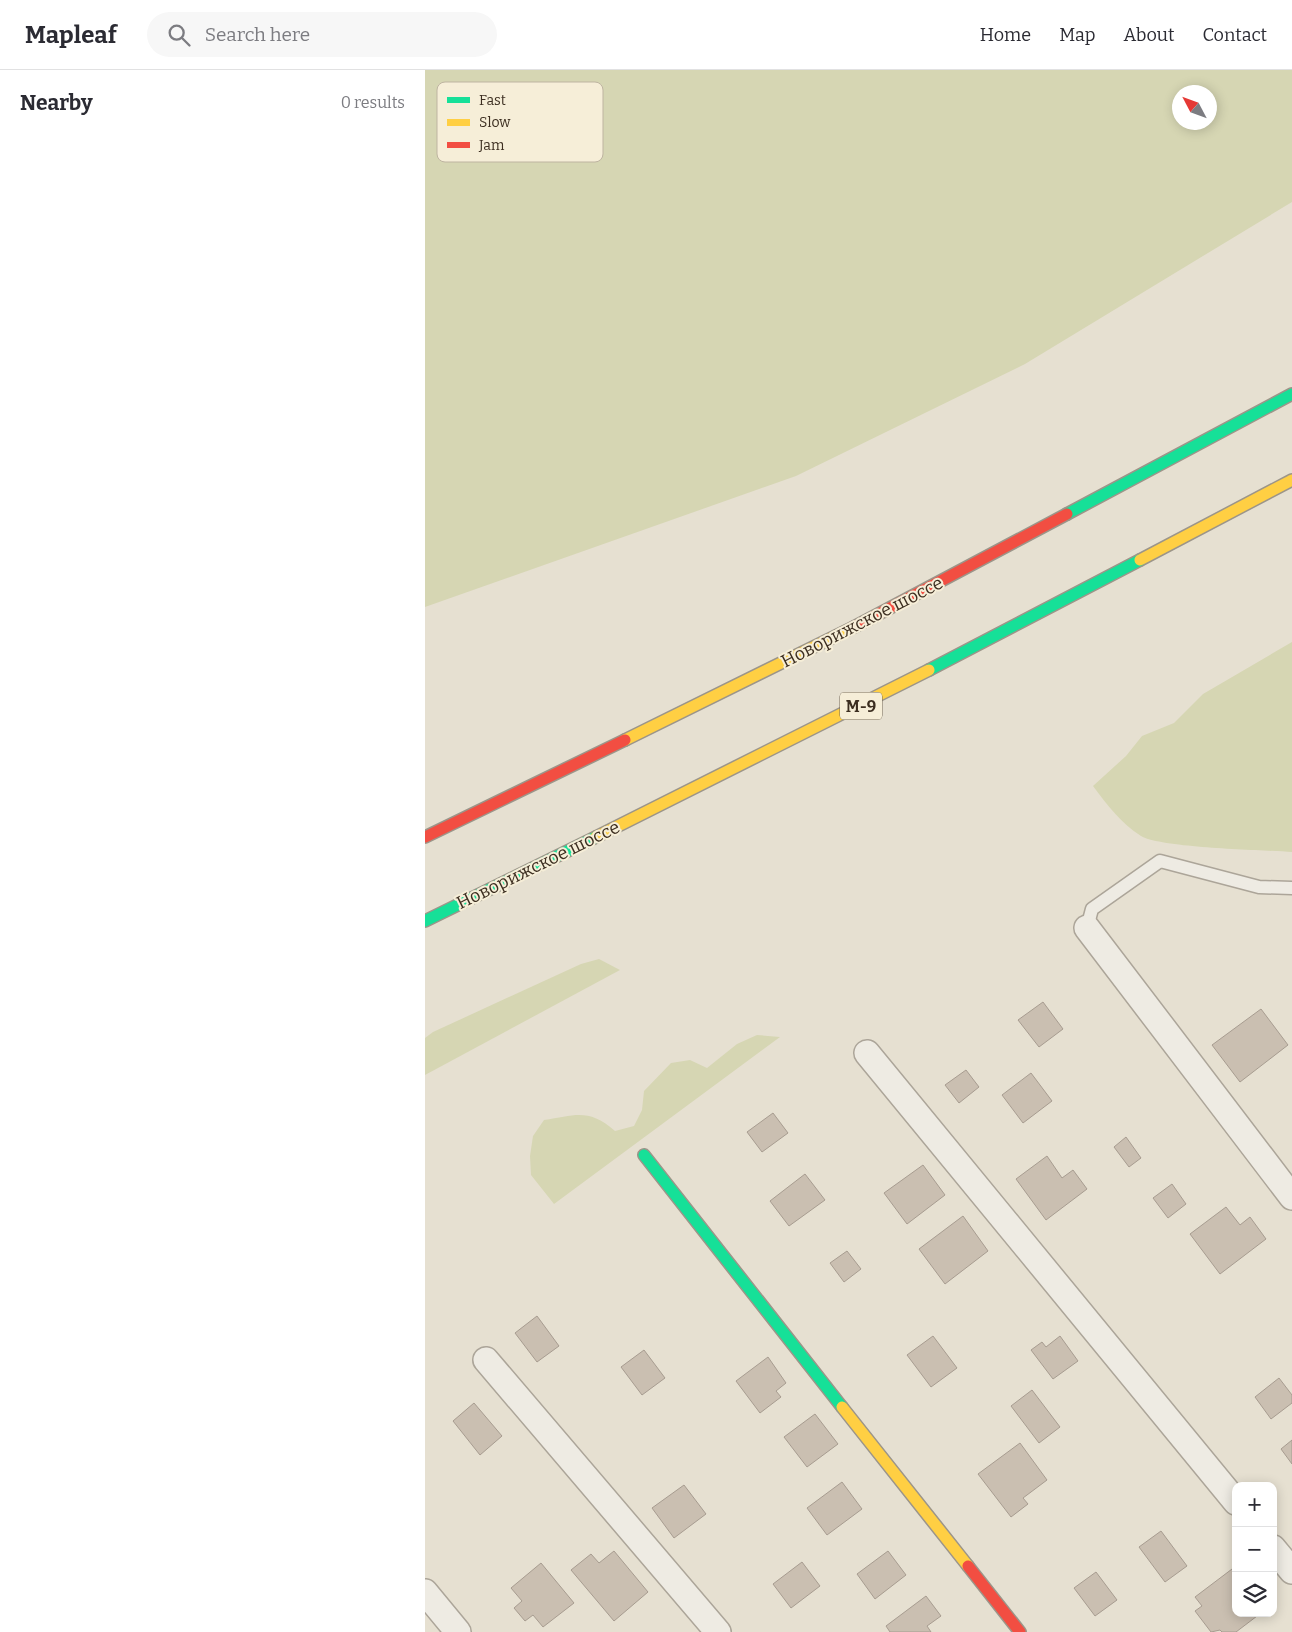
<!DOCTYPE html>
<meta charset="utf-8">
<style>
:root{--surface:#fff;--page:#f7f7f7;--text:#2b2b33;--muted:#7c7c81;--line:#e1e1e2}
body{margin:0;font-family:Bitter,serif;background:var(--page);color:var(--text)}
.controls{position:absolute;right:15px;bottom:15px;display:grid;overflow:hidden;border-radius:10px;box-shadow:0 2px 12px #0003}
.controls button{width:45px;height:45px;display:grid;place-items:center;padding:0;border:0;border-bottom:1px solid var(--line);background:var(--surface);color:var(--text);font:25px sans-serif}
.compass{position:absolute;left:747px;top:15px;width:45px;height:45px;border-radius:50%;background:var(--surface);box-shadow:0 2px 12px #0003;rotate:311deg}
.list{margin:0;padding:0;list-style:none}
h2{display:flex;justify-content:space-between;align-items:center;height:65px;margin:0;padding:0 20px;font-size:21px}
h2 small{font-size:16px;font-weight:400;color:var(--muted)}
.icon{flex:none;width:28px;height:28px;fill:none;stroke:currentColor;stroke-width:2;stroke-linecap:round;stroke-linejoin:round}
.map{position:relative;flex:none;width:867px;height:1562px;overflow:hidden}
header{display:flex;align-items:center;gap:30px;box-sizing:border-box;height:70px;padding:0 25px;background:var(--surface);border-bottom:1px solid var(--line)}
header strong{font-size:24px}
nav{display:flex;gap:28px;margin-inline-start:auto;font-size:18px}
.search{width:350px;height:45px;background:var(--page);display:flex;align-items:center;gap:12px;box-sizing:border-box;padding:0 18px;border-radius:28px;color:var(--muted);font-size:19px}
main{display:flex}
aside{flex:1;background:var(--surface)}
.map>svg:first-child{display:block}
</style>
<header>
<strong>Mapleaf</strong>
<div class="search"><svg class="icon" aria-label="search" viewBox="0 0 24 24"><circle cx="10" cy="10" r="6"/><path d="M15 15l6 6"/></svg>Search here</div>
<nav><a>Home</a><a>Map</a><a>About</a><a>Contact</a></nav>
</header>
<main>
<aside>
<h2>Nearby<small>0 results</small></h2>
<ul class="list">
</ul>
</aside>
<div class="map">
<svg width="867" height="1562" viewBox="0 0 867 1562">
<rect width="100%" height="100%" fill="#e6e0d1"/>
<g fill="#d6d6b3" fill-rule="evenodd">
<path d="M0,0H867V132L600,294L371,406L0,537ZM784,22V52H754V22Z"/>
<path d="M867,572V782C838,780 736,778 716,766C696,753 682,735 668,716L701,686L717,666L749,653L778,624Z"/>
<path d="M174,889L195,900L0,1005V968L8,962L156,894Z"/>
<path d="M332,965L355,967L129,1134L106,1105L105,1086L108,1066L119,1050C151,1045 164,1038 190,1061L209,1056L217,1040L219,1021L246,993L265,990L282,998L312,974Z"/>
</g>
<g fill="#cabfb1" stroke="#a79c90">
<path d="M618,932L638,959L614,977L593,950Z"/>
<path d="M836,939L863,975L815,1012L787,975Z"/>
<path d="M541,1000L554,1017L534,1033L520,1015Z"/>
<path d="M606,1003L627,1031L598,1053L577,1025Z"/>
<path d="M348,1043L363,1063L337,1082L322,1062Z"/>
<path d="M701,1067L716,1088L704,1097L689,1077Z"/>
<path d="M622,1086L637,1108L648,1100L662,1119L621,1150L591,1109Z"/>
<path d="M498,1095L520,1125L482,1154L459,1123Z"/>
<path d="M380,1104L400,1130L364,1156L345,1131Z"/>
<path d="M747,1114L761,1134L743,1148L728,1128Z"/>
<path d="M801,1137L815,1155L825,1147L841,1169L795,1204L765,1164Z"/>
<path d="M538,1146L563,1181L520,1214L494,1179Z"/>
<path d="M422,1181L436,1199L419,1212L405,1193Z"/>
<path d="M112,1246L134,1276L112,1292L90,1263Z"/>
<path d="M508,1266L532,1298L506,1317L482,1285Z"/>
<path d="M635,1266L653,1291L628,1309L606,1280L617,1272L621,1277Z"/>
<path d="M219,1280L240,1308L217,1325L196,1297Z"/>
<path d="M343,1287L361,1313L351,1321L356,1327L335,1343L311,1311Z"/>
<path d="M854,1308L867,1325V1333L846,1349L830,1327Z"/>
<path d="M607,1320L635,1357L614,1373L586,1336Z"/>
<path d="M49,1333L77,1366L55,1385L28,1351Z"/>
<path d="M390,1344L413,1374L382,1397L359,1367Z"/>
<path d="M867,1370V1394L856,1379Z"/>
<path d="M595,1373L622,1410L598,1428L603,1434L586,1447L553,1404Z"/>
<path d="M417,1412L437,1439L402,1465L382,1438Z"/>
<path d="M259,1415L281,1444L249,1468L227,1438Z"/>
<path d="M736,1461L762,1496L740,1512L714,1477Z"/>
<path d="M189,1481L223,1522L189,1551L146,1500L166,1484L174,1493Z"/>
<path d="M463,1481L481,1505L450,1529L432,1504Z"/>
<path d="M377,1492L395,1516L366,1538L348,1514Z"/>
<path d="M116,1493L149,1533L118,1557L108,1545L100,1551L89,1538L97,1531L86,1518Z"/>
<path d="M811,1496V1543H836L811,1562H797L795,1560L786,1562L770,1541L777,1536L770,1527Z"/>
<path d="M671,1502L692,1530L670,1546L649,1518Z"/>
<path d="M501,1526L516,1546L502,1556L506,1562H465L461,1556Z"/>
</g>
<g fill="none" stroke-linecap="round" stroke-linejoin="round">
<defs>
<path id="lane" d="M662,858L667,839L735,791L834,817L867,818"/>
<g id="street">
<path d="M662,858L867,1127"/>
<path d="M442,983L811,1432"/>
<path d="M61,1290L293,1562"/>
<path d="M848,1478L867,1501"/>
<path d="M0,1522L33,1562"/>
</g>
<g id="fast">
<path d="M642,444L867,324"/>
<path d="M504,600L715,490"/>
<path d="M0,851L171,767"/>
<path d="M219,1085L417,1337"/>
</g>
<g id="slow">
<path d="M715,490L867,410"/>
<path d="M200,670L429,557"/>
<path d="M171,767L504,600"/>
<path d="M417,1337L543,1496"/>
</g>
<g id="jam">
<path d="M429,557L642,444"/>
<path d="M0,767L200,670"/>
<path d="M543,1496L595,1562"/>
</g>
</defs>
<use href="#lane" stroke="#aca599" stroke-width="15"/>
<use href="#street" stroke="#aca599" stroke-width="28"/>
<use href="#fast" stroke="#9c9589" stroke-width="14"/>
<use href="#slow" stroke="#9c9589" stroke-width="14"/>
<use href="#jam" stroke="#9c9589" stroke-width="14"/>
<use href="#lane" stroke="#eeebe3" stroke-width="12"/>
<use href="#street" stroke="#eeebe3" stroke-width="25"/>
<use href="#fast" stroke="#16e098" stroke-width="11"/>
<use href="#slow" stroke="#ffcf43" stroke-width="11"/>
<use href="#jam" stroke="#f24e42" stroke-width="11"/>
</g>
<g text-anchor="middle" stroke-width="4" stroke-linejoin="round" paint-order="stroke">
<rect fill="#f6eed8" stroke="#746857" stroke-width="1" x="415" y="622.5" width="42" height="27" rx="4"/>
<g font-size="16" font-weight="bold" fill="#3c2e20">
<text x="436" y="642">М-9</text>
</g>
<g font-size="18" fill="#3c2e20" stroke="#f6eed8">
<text transform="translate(437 552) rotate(-27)" y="6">Новорижское шоссе</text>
<text transform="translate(113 795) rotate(-26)" y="6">Новорижское шоссе</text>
</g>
</g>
<rect x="12" y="12" width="166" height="80" rx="8" fill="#f6eed8" stroke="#beb4a1" stroke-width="1"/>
<rect x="22" y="27" width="23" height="6" fill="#16e098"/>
<rect x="22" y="49" width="23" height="7" fill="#ffcf43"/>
<rect x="22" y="72" width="23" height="6" fill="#f24e42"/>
<g font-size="14" fill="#3c2e20">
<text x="54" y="35">Fast</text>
<text x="54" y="57">Slow</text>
<text x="54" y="80">Jam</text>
</g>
</svg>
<div class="controls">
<button>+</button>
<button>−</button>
<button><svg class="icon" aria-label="layers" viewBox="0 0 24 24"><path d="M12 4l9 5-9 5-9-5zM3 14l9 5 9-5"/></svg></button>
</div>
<svg class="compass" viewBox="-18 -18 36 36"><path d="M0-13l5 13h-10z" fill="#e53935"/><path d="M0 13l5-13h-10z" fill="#7c7c81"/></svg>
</div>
</main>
